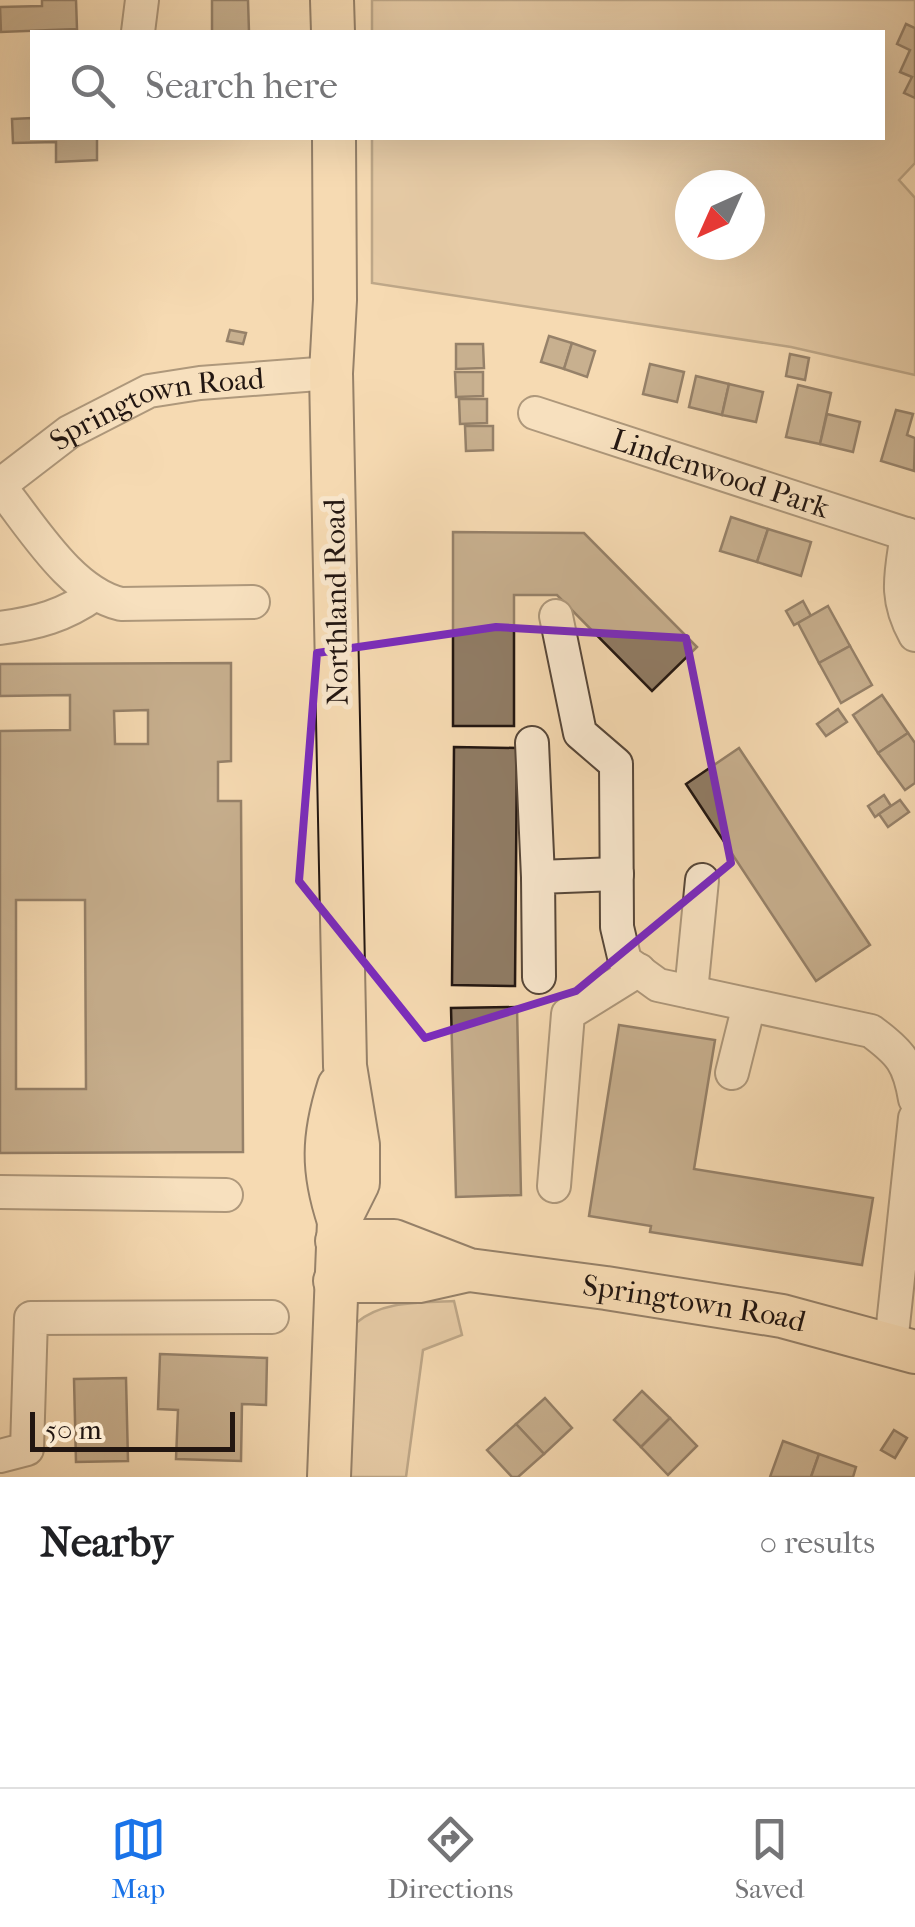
<!DOCTYPE html>
<style>
:root{--surface:#fff;--page:#f2f2f2;--text:#202124;--muted:#757577;--line:#e0e0e0;--accent:#1a73e8}
body{margin:0;font-family:"IM FELL French Canon",serif;background:var(--page);color:var(--text)}
.compass{position:absolute;left:675px;top:170px;width:90px;height:90px;border-radius:50%;background:var(--surface);box-shadow:0 10px 40px #0002;rotate:225deg}
.scale{position:absolute;left:30px;bottom:25px;width:205px;box-sizing:border-box;padding-left:10px;border:5px solid #221611;border-top:0;font-size:28px;line-height:35px;white-space:nowrap;color:#221611;-webkit-text-stroke:8px #f9e7cd;paint-order:stroke}
.list{margin:0;padding:0;list-style:none}
h2{display:flex;justify-content:space-between;align-items:center;height:130px;margin:0;padding:0 40px;font-size:42px}
h2 small{font-size:32px;font-weight:400;color:var(--muted)}
.icon{flex:none;width:55px;height:55px;fill:none;stroke:currentColor;stroke-width:2;stroke-linecap:round;stroke-linejoin:round}
.map{position:relative;flex:none;width:915px;height:1477px;overflow:hidden}
.search{position:absolute;background:var(--surface);box-shadow:0 10px 40px #0002;left:30px;right:30px;top:30px;height:110px;display:flex;align-items:center;gap:25px;box-sizing:border-box;padding:0 35px;border-radius:0px;color:var(--muted);font-size:38px}
.sheet{height:310px;background:var(--surface)}
nav{display:flex;justify-content:space-around;align-items:center;box-sizing:border-box;height:140px;border-top:2px solid var(--line);background:var(--surface);font-size:28px;color:var(--muted)}
nav a{display:grid;justify-items:center;gap:5px}
nav .on{color:var(--accent)}
.map>svg:first-child{display:block}
</style>
<div class="map">
<svg width="915" height="1477" viewBox="0 0 915 1477">
<rect width="100%" height="100%" fill="#f6dab2"/>
<filter id="stains"><feTurbulence type="fractalNoise" baseFrequency=".002" numOctaves="4"/><feColorMatrix values="0 0 0 0 .2 0 0 0 0 .09 0 0 0 0 .02 0 0 0 .5 -.17"/></filter>
<radialGradient id="worn" r=".72"><stop offset=".6" stop-color="#630" stop-opacity="0"/><stop offset="1" stop-color="#630" stop-opacity=".3"/></radialGradient>
<g fill="#d2b997" stroke="#7a6854" stroke-width="2.5" fill-rule="evenodd">
<path d="M372,0H915V163L899,180L915,198V375L791,347L372,283V138H882V32H372ZM690,185H750V245H690Z"/>
<path d="M454,1301L462,1335L423,1350L406,1477H337L356,1323C383,1300 421,1303 454,1301Z"/>
</g>
<g fill="#907c65" stroke="#221611" stroke-width="2.5" fill-rule="evenodd">
<path d="M42,0H76L77,29L1,32L0,7L42,6Z"/>
<path d="M212,0H248L249,32H212Z"/>
<path d="M906,24L915,28V98L904,93L912,77L900,72L910,50L897,44Z"/>
<path d="M32,118V138H97V160L56,162V142L13,143L12,119Z"/>
<path d="M230,330L246,333L243,344L227,341Z"/>
<path d="M549,336L572,343L564,369L541,362Z"/>
<path d="M572,343L595,351L587,377L564,369Z"/>
<path d="M456,344H483L484,368L456,369Z"/>
<path d="M790,354L809,358L805,380L786,376Z"/>
<path d="M650,364L684,372L677,402L643,394Z"/>
<path d="M455,372H483V396L456,397Z"/>
<path d="M696,376L729,384L722,415L689,407Z"/>
<path d="M729,384L763,392L756,422L722,415Z"/>
<path d="M798,385L831,393L820,444L786,437Z"/>
<path d="M459,399H487V423L460,424Z"/>
<path d="M896,410L913,414L907,435L915,438L914,471L881,461Z"/>
<path d="M827,414L860,422L853,452L820,444Z"/>
<path d="M465,426H493V450L466,451Z"/>
<path d="M731,517L768,529L757,562L720,551Z"/>
<path d="M768,529L811,542L801,576L757,562Z"/>
<path d="M453,532L584,533L697,647L652,691L557,595H514V726H453Z"/>
<path d="M803,601L811,616L794,625L786,611Z"/>
<path d="M828,606L850,646L819,663L798,623Z"/>
<path d="M850,646L872,685L841,703L819,663Z"/>
<path d="M231,663V761L218,762V801H241L243,1152L0,1153V731L70,730V695L0,696V664ZM148,710V744H115L114,711ZM16,900H85L86,1089H16Z"/>
<path d="M882,695L908,733L878,753L853,715Z"/>
<path d="M838,709L847,722L826,736L817,724Z"/>
<path d="M908,733L915,743V783L905,790L878,753Z"/>
<path d="M454,747L517,748L515,986L452,985Z"/>
<path d="M739,748L870,945L816,981L686,784Z"/>
<path d="M884,795L891,806L875,817L868,806Z"/>
<path d="M900,800L909,812L888,827L879,814Z"/>
<path d="M517,1007L521,1195L456,1197L451,1008Z"/>
<path d="M619,1025L715,1040L694,1169L873,1198L862,1265L650,1232L651,1226L589,1216Z"/>
<path d="M160,1354L267,1358L266,1405L242,1404L241,1461L176,1459L178,1410L158,1409Z"/>
<path d="M126,1378L128,1461L76,1462L74,1379Z"/>
<path d="M642,1391L670,1418L641,1447L614,1420Z"/>
<path d="M545,1398L572,1428L544,1454L516,1424Z"/>
<path d="M670,1418L697,1446L668,1475L641,1447Z"/>
<path d="M516,1424L544,1454L518,1477H512L487,1450Z"/>
<path d="M894,1430L907,1438L895,1458L881,1450Z"/>
<path d="M783,1441L819,1454L811,1477H770Z"/>
<path d="M819,1454L856,1467L853,1477H811Z"/>
</g>
<g fill="none" stroke-linecap="round" stroke-linejoin="round">
<defs>
<g id="minor">
<path d="M138,32L142,0"/>
<path id="s1" d="M535,413L915,537"/>
<path id="s2" d="M0,485L69,432L149,391L200,383L331,373"/>
<path d="M0,487C32,526 70,592 121,604L253,602"/>
<path d="M907,534C901,575 894,597 915,635"/>
<path d="M556,616L580,733L616,764L617,927L625,961L658,985L871,1031C901,1053 909,1063 915,1099"/>
<path d="M0,628C37,623 64,616 95,594"/>
<path d="M532,743L538,877"/>
<path d="M539,977L538,877L617,874"/>
<path d="M691,992L702,880"/>
<path d="M732,1073L749,1005"/>
<path d="M554,1186L568,1014L639,970"/>
<path d="M0,1192L226,1195"/>
<path d="M891,1344L915,1118"/>
<path d="M0,1456L27,1449L31,1318L272,1317"/>
</g>
<g id="major">
<path d="M332,0L333,32"/>
<path d="M339,1221C322,1170 323,1137 339,1086"/>
<path id="s3" d="M337,1241H394L469,1270L606,1288L782,1316L915,1352"/>
<path d="M335,1281H419L468,1270"/>
<path d="M329,1477L339,1221L358,1183V1145L345,1066L331,373L335,300L334,138"/>
</g>
</defs>
<use href="#minor" stroke="#574739" stroke-width="36"/>
<use href="#major" stroke="#221611" stroke-width="46"/>
<use href="#minor" stroke="#f9e7cd" stroke-width="32"/>
<use href="#major" stroke="#f6dab2" stroke-width="42"/>
</g>
<path d="M0 0H915V1477H0ZM496,627L686,638L731,863L576,991L425,1038L299,881L317,653Z" fill="#f6dab2" fill-opacity=".55" fill-rule="evenodd"/>
<path fill="none" stroke="#7b2cbf" stroke-width="8" stroke-linejoin="round" d="M496,627L686,638L731,863L576,991L425,1038L299,881L317,653Z"/>
<g text-anchor="middle" stroke-width="10" stroke-linejoin="round" paint-order="stroke">
<g font-size="30" fill="#221611" stroke="#f9e7cd">
<text dy="10" stroke="none"><textPath href="#s2" startOffset="180">Springtown Road</textPath></text>
<text dy="10" stroke="none"><textPath href="#s1" startOffset="195">Lindenwood Park</textPath></text>
<text transform="translate(336 602) rotate(-91)" y="10">Northland Road</text>
<text dy="10" stroke="none"><textPath href="#s3" startOffset="365">Springtown Road</textPath></text>
</g>
</g>
<rect width="100%" height="100%" filter="url(#stains)"/>
<rect width="100%" height="100%" fill="url(#worn)"/>
</svg>
<svg class="compass" viewBox="-18 -18 36 36"><path d="M0-13l5 13h-10z" fill="#e53935"/><path d="M0 13l5-13h-10z" fill="#757577"/></svg>
<div class="scale">50 m</div>
<div class="search"><svg class="icon" aria-label="search" viewBox="0 0 24 24"><circle cx="10" cy="10" r="6"/><path d="M15 15l6 6"/></svg>Search here</div>
</div>
<section class="sheet">
<h2>Nearby<small>0 results</small></h2>
<ul class="list">
</ul>
</section>
<nav>
<a class="on"><svg class="icon" aria-label="map" viewBox="0 0 24 24"><path d="M3 6l6-2 6 2 6-2v14l-6 2-6-2-6 2zM9 4v14M15 6v14"/></svg>Map</a>
<a><svg class="icon" aria-label="directions" viewBox="0 0 24 24"><path d="M12 3l9 9-9 9-9-9zM9 14v-3h6M13 9l2 2-2 2"/></svg>Directions</a>
<a><svg class="icon" aria-label="saved" viewBox="0 0 24 24"><path d="M7 4h10v16l-5-4-5 4z"/></svg>Saved</a>
</nav>
